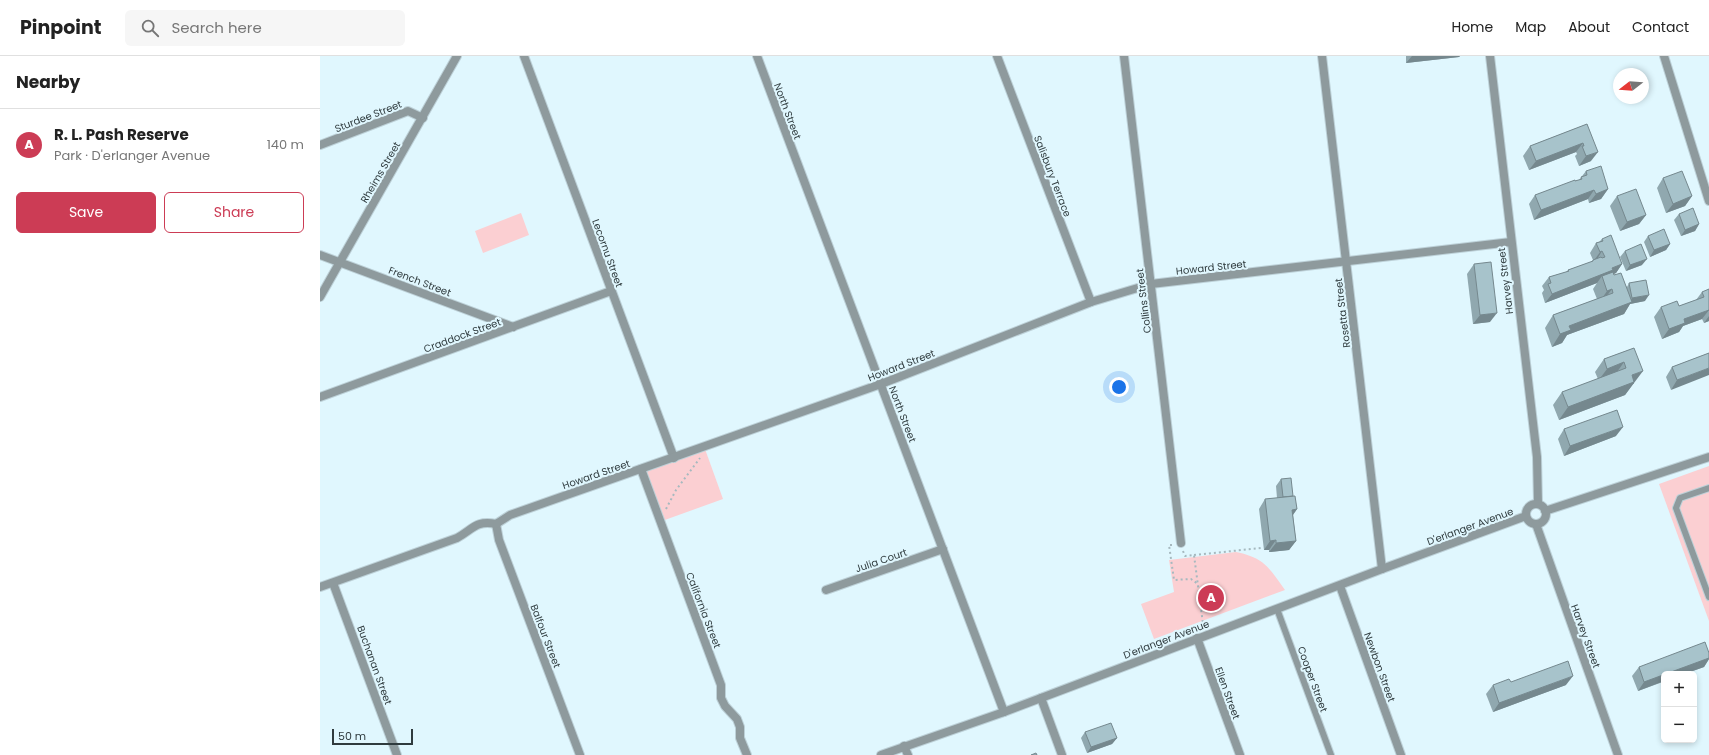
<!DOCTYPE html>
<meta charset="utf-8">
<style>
:root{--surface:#fff;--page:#f6f6f6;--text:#222;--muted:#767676;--line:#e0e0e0;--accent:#cc3c55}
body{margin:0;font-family:Poppins,sans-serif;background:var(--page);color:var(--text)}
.controls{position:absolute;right:12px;bottom:12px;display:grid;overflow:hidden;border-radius:6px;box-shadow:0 2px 6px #0003}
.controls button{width:36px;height:36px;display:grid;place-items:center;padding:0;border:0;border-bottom:1px solid var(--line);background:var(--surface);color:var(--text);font:20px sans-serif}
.compass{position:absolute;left:1293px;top:12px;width:36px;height:36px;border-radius:50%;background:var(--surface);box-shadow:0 2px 6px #0003;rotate:253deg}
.scale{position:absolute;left:12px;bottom:10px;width:81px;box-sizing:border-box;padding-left:4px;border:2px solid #2f3b3e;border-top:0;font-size:11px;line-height:14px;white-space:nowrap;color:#2f3b3e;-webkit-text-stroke:3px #e0f7fe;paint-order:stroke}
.you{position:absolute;left:799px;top:331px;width:14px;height:14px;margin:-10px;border:3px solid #fff;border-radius:50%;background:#1a73e8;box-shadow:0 0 0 6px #1a73e833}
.badge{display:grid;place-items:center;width:26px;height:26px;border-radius:50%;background:var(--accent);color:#fff;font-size:13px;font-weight:700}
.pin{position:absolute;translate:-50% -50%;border:2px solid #fff;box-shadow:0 1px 4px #0006}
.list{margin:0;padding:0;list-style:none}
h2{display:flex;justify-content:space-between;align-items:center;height:52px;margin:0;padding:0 16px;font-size:17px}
h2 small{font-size:13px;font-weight:400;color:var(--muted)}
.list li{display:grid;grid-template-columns:26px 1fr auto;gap:12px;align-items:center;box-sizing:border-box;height:72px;padding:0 16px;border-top:1px solid var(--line)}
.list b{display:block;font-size:15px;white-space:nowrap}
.list p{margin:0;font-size:13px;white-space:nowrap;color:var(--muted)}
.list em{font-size:13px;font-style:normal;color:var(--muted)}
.actions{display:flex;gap:8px;padding:12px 16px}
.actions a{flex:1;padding:9px 0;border:1px solid var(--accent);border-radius:6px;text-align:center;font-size:14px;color:var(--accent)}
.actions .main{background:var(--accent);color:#fff}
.icon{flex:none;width:22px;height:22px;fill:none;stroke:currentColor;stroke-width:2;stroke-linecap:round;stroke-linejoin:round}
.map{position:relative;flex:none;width:1389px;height:699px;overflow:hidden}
header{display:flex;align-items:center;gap:24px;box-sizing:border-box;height:56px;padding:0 20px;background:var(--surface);border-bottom:1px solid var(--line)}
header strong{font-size:19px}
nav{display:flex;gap:22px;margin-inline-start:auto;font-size:14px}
.search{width:280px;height:36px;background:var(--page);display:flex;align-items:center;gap:10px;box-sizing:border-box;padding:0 14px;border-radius:6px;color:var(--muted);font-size:15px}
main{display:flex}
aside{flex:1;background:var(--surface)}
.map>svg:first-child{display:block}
</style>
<header>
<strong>Pinpoint</strong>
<div class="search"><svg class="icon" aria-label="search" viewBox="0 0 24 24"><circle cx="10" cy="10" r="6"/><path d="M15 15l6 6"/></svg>Search here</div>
<nav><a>Home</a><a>Map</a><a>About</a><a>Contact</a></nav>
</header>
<main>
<aside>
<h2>Nearby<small></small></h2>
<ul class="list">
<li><span class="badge">A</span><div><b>R. L. Pash Reserve</b><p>Park · D'erlanger Avenue</p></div><em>140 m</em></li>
</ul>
<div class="actions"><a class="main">Save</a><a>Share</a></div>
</aside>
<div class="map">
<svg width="1389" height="699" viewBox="0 0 1389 699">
<rect width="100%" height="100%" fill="#e0f7fe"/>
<g fill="#fbcfd2">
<path d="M201,157L209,179L163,197L155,175Z"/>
<path d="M385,393L403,443L342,465L324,415Z"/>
<path d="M1389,410V565L1339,428Z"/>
<path d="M916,496C945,502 949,512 965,534L834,583L821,548L854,536L849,504Z"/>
</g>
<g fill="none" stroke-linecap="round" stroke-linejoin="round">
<defs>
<g id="lane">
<path d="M1389,432L1360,442L1356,452L1389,541"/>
<path d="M957,553L1011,699"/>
</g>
<g id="street">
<path d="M204,0L354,402"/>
<path d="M437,0L684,656"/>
<path d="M677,0L771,246"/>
<path d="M804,0L861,487"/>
<path d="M1002,0L1062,513"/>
<path d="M1170,0L1217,401L1218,448"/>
<path d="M1344,0L1389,145"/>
<path d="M0,89L88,55L103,62"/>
<path d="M0,199L193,271"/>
<path d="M0,241L137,0"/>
<path d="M0,341L291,235"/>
<path d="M321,413L401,629V642L405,650L417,663L420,671V682L427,699"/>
<circle cx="1216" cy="458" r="10"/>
<path d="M1225,455L1389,401"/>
<path d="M176,468L179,484L260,699"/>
<path d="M1216,468L1298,699"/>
<path d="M13,527L77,699"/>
<path d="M1020,530L1081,699"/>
<path d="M0,531L137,482C153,473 156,464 176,468L190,459L561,328L771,246L831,228L1191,186"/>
<path d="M506,534L623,493"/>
<path d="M877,582L920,699"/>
<path d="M721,642L742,699"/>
<path d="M584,690L588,699"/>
<path d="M561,699L684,656L1062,513L1206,460"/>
</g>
</defs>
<use href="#lane" stroke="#bdd1d8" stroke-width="8"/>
<use href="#street" stroke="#bdd1d8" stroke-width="10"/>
<g stroke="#a6b9bf" stroke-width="2" stroke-dasharray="2 3" stroke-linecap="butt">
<path d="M346,453L356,434L380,402"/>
<path d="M852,489H849L854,524L871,523L878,528"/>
<path d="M863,495L865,500L874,499L883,568"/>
<path d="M874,499L941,492"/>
<path d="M876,573L883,568L890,567"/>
</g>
<use href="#lane" stroke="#8e9a9d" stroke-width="6"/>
<use href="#street" stroke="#8e9a9d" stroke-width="8"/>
</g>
<g fill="#90a8af">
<path d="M1086,0H1140L1139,1L1086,7Z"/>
<path d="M1267,68L1271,105L1259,110L1255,100L1257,98L1256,96L1209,114L1203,100L1210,90Z"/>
<path d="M1266,115L1288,133L1281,143L1269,147L1268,143L1214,164L1209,148L1215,139L1259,124Z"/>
<path d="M1343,122L1372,140L1365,150L1346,157L1337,132Z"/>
<path d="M1297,140L1326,159L1319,168L1300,175L1290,150Z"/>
<path d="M1359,158L1379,168L1375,175L1361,180L1354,164Z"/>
<path d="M1328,180L1350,188L1346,194L1330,201L1324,186Z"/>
<path d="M1282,183L1302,208L1296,217L1294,218V219L1307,231L1309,227L1325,245L1310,248L1304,258L1247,279L1242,287L1232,291L1225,272L1233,259L1277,243L1273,233L1277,227L1225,247L1222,237L1224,234L1222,230L1229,221L1246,216L1248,214L1271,206L1273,204L1270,197L1276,187L1279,186Z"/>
<path d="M1305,195L1322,209L1306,215L1300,201Z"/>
<path d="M1154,208L1170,266L1153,268L1147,218Z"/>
<path d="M1389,233V265L1384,267L1382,263L1363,270L1359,276L1342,283L1334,261L1341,251L1359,250L1376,244L1382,236Z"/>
<path d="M1314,292V328H1313L1305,339L1239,364L1233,349L1242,336L1278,323L1275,316L1284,303Z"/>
<path d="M1389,297L1351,334L1346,321L1352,311Z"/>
<path d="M1244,373L1296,380L1244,400L1238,383Z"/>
<path d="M961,423L973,440L977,453L973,459L976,485L969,494L949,496V494H944L939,453L945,443L957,442L956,430Z"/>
<path d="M1389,597V603L1384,611L1318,635L1312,620L1319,611Z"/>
<path d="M1191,626L1246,629L1173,656L1166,638L1173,629Z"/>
<path d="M765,676L797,682L792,688L767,697L761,682Z"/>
</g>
<g fill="#75888e">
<path d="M1092,0H1140L1139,1L1086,7Z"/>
<path d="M1263,87L1256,96L1209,114L1216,105Z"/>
<path d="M1278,96L1271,105L1259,110L1266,100Z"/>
<path d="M1288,133L1281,143L1269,147L1276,138Z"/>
<path d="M1274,134L1268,143L1214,164L1221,154Z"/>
<path d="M1372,140L1365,150L1346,157L1353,148Z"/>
<path d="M1326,159L1319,168L1300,175L1307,166Z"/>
<path d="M1379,168L1375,175L1361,180L1365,174Z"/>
<path d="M1350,188L1346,194L1330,201L1334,194Z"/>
<path d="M1282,195L1276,205L1273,206L1280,196Z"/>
<path d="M1327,203L1322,209L1306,215L1310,209Z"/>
<path d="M1302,208L1296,217L1289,220H1282L1277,227L1225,247L1232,238Z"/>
<path d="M1292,233L1283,245L1279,247L1287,235Z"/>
<path d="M1329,239L1325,245L1310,248L1304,258L1247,279L1242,287L1232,291L1240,278L1249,270L1309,247L1312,242Z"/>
<path d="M1389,254L1382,263L1363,270L1359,276L1342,283L1349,273L1364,263Z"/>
<path d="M1177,257L1170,266L1153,268L1160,259Z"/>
<path d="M1389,260V265L1384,267Z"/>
<path d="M1304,306L1295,319L1278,325L1287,313Z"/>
<path d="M1389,312V319L1351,334L1357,324Z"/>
<path d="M1323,315L1305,339L1239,364L1248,351L1312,319Z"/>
<path d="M1303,371L1296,380L1244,400L1250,390Z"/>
<path d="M977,453L970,463L972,454Z"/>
<path d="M956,484L949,494H944L950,485Z"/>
<path d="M976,485L969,494L949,496L956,487Z"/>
<path d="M1389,602V603L1384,611L1364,618H1345Z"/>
<path d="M1344,618V625L1318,635L1324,626Z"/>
<path d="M1253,620L1246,629L1173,656L1179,647Z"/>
<path d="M797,682L792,688L767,697L771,691Z"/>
</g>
<g fill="#a7c3cb" stroke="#75888e">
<path d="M1267,68L1278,96L1266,100L1262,90H1264L1263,87L1216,105L1210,90Z"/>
<path d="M1281,110L1288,133L1276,138L1274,134L1221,154L1215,139L1255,124V125L1262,123L1261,121L1267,119L1266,115Z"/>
<path d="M1362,115L1372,140L1353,148L1343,122Z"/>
<path d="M1316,133L1326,159L1307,166L1297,140Z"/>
<path d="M1373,152L1379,168L1365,174L1359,158Z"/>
<path d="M1344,173L1350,188L1334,194L1328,180Z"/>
<path d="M1291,179L1302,208L1292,212L1293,214L1232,238L1228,228L1231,227L1229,221L1249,215L1248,214L1273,205V204L1281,201L1282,202L1285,201L1282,195L1280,196L1276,187L1283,185L1282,183Z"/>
<path d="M1321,188L1327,203L1310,209L1305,195Z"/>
<path d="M1171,206L1177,257L1160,259L1154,208Z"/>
<path d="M1293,216L1294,219L1301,217L1312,246L1249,270L1251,274L1240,278L1233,259L1293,237L1292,233L1287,235L1282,220Z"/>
<path d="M1326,224L1329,239L1312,242L1309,227Z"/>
<path d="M1389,233V255V254L1364,263L1365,267L1349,273L1341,251L1357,245L1359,250L1384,241L1382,236Z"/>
<path d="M1314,292L1323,315L1312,319L1314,326L1248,351L1242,336L1306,312L1304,306L1287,313L1284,303Z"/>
<path d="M1389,297V312L1357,324L1352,311Z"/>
<path d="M1297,354L1303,371L1250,390L1244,373Z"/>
<path d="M971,422L973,440L963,441L961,423Z"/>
<path d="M975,440L977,453L972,454L976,485L956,487V484L950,485L945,443Z"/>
<path d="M1385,586L1389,597V602L1324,626L1319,611Z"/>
<path d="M1248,605L1253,620L1179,647L1173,629L1189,623L1191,626Z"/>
<path d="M791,667L797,682L771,691L765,676Z"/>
<path d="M716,697L717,699H711Z"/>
</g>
<g text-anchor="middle" stroke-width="4" stroke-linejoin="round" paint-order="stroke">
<g font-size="10" fill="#2f3b3e" stroke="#e0f7fe">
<text transform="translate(468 55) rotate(69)" y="4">North Street</text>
<text transform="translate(48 60) rotate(-21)" y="4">Sturdee Street</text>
<text transform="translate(60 116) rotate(-60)" y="4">Rheims Street</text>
<text transform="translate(733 120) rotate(69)" y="4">Salisbury Terrace</text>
<text transform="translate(288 197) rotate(70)" y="4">Lecornu Street</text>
<text transform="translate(891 211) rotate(-6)" y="4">Howard Street</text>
<text transform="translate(100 225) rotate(21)" y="4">French Street</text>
<text transform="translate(1185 225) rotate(-97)" y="4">Harvey Street</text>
<text transform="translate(823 245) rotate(-97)" y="4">Collins Street</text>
<text transform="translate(1022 257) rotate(-97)" y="4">Rosetta Street</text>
<text transform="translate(142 279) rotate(-20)" y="4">Craddock Street</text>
<text transform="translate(581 309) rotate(-21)" y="4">Howard Street</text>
<text transform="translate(583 358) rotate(69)" y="4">North Street</text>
<text transform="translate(276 418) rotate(-19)" y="4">Howard Street</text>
<text transform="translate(1150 470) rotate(-20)" y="4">D'erlanger Avenue</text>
<text transform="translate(561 504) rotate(-19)" y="4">Julia Court</text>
<text transform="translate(384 554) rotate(69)" y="4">California Street</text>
<text transform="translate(226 580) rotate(69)" y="4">Balfour Street</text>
<text transform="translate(1266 580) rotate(70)" y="4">Harvey Street</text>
<text transform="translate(846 583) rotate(-21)" y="4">D'erlanger Avenue</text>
<text transform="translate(55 609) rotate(70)" y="4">Buchanan Street</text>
<text transform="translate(1060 611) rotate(70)" y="4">Newbon Street</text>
<text transform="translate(993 623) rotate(70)" y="4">Cooper Street</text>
<text transform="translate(908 637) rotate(70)" y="4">Ellen Street</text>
</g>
</g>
</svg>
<div class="controls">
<button>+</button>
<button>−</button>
</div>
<svg class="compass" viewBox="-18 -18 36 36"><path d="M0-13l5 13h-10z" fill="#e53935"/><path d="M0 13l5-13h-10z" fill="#767676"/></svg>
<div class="scale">50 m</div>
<div class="you"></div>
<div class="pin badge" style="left:891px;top:542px">A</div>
</div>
</main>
